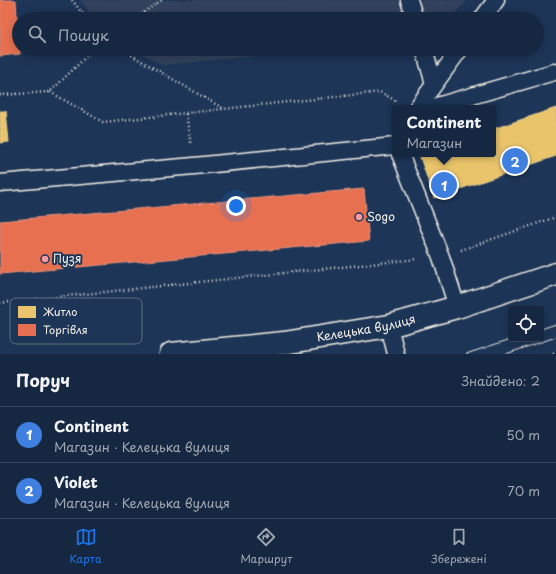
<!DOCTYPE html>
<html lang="uk">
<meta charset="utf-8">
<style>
:root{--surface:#162841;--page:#23344c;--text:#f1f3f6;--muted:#9ea6b1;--line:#35445a;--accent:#1a73e8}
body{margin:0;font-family:"Playpen Sans",sans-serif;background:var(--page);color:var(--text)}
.controls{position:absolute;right:12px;bottom:12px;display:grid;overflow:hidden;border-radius:4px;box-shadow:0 2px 10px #0003}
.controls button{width:36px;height:36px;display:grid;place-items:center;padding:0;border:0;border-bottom:1px solid var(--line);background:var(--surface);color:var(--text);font:20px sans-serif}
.you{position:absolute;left:236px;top:206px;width:14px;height:14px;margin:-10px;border:3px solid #fff;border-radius:50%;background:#1a73e8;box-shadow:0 0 0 6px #1a73e833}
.badge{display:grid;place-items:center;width:26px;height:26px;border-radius:50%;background:var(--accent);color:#fff;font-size:13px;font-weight:700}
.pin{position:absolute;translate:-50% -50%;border:2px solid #fff;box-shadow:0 1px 4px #0006}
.popup{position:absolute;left:392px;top:105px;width:104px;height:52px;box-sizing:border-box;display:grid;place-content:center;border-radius:4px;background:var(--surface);filter:drop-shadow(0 1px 3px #0005);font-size:13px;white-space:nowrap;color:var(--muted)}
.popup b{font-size:15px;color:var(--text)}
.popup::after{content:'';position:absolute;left:50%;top:100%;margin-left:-8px;border:8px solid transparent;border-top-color:var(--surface)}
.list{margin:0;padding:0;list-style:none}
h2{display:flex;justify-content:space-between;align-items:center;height:52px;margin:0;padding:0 16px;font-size:17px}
h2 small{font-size:13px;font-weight:400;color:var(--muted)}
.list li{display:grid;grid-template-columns:26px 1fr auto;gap:12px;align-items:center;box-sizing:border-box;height:56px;padding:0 16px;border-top:1px solid var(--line)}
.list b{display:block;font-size:15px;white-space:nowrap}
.list p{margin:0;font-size:13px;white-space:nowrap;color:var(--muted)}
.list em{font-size:13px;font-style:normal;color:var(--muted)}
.icon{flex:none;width:22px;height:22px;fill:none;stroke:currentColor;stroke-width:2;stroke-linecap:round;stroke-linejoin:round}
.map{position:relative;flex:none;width:556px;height:354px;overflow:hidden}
.search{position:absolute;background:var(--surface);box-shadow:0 2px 10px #0003;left:12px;right:12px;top:12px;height:44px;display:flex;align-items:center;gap:10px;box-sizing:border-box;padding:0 14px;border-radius:22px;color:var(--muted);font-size:15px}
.sheet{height:164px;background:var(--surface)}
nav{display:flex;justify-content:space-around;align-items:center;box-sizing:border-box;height:56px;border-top:1px solid var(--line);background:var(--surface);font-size:11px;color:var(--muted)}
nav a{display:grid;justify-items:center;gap:2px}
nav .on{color:var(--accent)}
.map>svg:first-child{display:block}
</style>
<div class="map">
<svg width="556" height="354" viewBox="0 0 556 354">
<rect width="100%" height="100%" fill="#1d3557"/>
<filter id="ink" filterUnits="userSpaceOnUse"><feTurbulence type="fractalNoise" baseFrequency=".025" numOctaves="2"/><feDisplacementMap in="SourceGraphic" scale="8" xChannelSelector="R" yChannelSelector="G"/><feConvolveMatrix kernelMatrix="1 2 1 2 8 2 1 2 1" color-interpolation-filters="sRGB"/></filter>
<g filter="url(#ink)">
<g fill="#31435d">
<path d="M80,0H468L449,19H95Z"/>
<path d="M133,49H330L163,65Z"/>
</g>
<g fill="#e9c46a" stroke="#ecd290">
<path d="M556,108V156L434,198L419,154H493V129Z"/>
<path d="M0,111H6L9,142L0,143Z"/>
</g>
<g fill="#e76f51" stroke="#eb967e">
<path d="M0,0H16L19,49H20V54L0,56Z"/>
<path d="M364,189L369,241L0,274V221Z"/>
</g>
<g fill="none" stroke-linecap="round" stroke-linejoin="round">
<defs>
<g id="lane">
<path d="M409,0L415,19"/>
<path d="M482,19L496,0"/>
<path d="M424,49L434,84"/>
<path d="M417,108L460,49"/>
<path d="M430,108L554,72"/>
<path d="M400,154L441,257L457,307"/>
<path d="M0,183L194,166L395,146"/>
<path d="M389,326L396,354"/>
</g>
<g id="secondary">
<path id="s1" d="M171,354L284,343L389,326L457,307L556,274"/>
</g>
</defs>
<use href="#lane" stroke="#f4f1e8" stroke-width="19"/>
<use href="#secondary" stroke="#f4f1e8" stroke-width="25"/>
<g stroke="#f4f1e8" stroke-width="2.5" stroke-dasharray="1 3" stroke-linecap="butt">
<path d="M72,0L87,19"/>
<path d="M134,19L162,0"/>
<path d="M121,49L224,109"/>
<path d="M50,92L103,122L380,92L396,101"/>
<path d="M0,95L50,92L94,49"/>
<path d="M186,114L191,145"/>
<path d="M461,250L556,217"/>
<path d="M0,303L417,259"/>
<path d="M553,354L556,353"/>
</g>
<use href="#lane" stroke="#1d3557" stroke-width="16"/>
<use href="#secondary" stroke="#1d3557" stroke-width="22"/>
<g stroke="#f4f1e8" stroke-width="1">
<path d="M541,329L556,324"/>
<path d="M466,354L511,339"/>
<path d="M506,354L556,337"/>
</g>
</g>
</g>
<g fill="#ff9aa2" stroke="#1d3557" stroke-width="1.5">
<circle cx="359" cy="217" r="4"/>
<circle cx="45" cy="259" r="4"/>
</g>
<g text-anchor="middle" stroke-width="4" stroke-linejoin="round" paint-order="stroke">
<g font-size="12" fill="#f4f1e8" stroke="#1d3557" text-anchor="start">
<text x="367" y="221">Sogo</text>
<text x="53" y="263">Пузя</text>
</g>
<g font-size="12" fill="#f4f1e8" stroke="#1d3557">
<text dy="4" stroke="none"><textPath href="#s1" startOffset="197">Келецька вулиця</textPath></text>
</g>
</g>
<rect x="10" y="298" width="132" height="46" rx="6" fill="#1d3557" stroke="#5e6d82" stroke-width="1"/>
<rect x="18" y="306" width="18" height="12" fill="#e9c46a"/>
<rect x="18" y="324" width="18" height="12" fill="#e76f51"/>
<g font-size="11" fill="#f4f1e8">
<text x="43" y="316">Житло</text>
<text x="43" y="334">Торгівля</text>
</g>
</svg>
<div class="controls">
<button><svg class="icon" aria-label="locate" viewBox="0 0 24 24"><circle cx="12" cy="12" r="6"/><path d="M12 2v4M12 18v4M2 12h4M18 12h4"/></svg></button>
</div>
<div class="you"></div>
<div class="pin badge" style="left:444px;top:185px;background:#3f7fe0">1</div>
<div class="popup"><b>Continent</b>Магазин</div>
<div class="pin badge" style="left:515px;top:161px;background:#3f7fe0">2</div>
<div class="search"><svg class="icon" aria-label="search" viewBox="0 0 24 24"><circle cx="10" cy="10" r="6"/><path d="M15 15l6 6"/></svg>Пошук</div>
</div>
<section class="sheet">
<h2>Поруч<small>Знайдено: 2</small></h2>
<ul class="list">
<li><span class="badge" style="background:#3f7fe0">1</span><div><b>Continent</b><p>Магазин · Келецька вулиця</p></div><em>50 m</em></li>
<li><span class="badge" style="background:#3f7fe0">2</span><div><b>Violet</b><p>Магазин · Келецька вулиця</p></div><em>70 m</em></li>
</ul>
</section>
<nav>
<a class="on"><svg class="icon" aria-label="map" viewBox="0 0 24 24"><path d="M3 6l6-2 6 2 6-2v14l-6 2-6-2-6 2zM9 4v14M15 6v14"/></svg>Карта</a>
<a><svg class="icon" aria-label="directions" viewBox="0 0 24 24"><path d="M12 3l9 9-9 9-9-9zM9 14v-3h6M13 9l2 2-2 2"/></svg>Маршрут</a>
<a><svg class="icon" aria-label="saved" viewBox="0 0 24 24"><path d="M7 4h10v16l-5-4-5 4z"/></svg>Збережені</a>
</nav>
